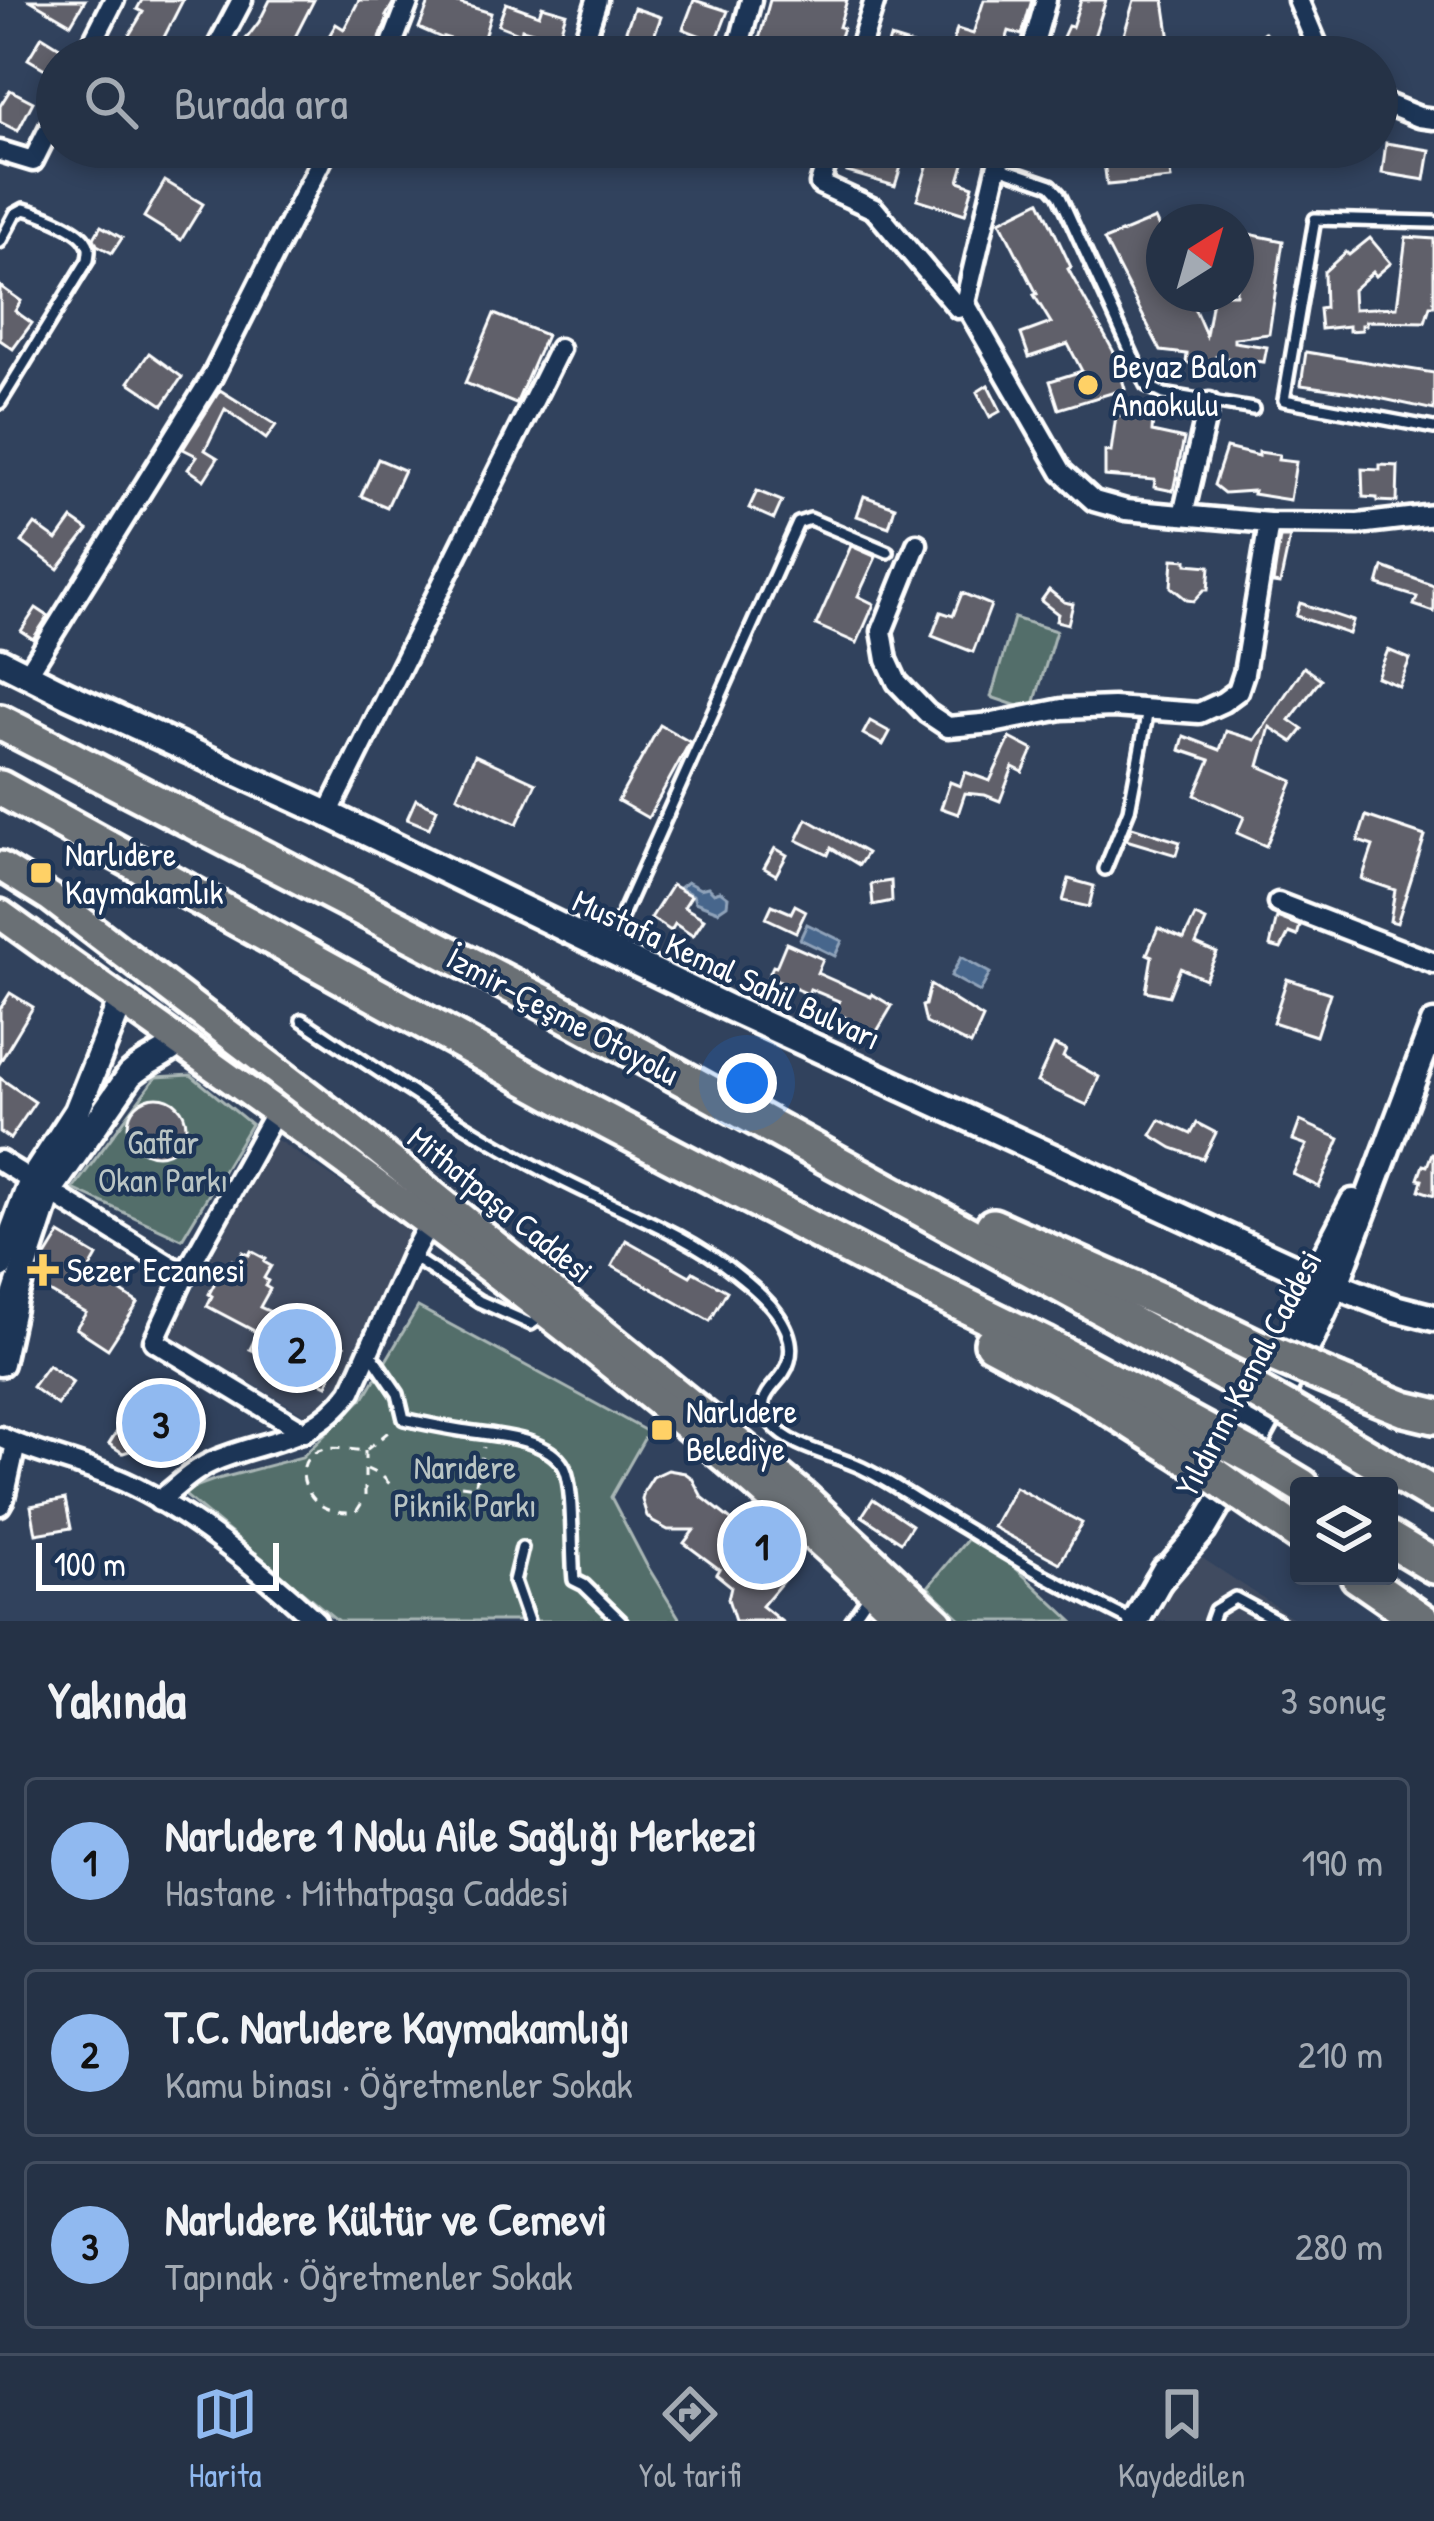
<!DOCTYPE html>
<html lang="tr">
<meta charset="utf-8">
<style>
:root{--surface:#253246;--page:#2d3a4d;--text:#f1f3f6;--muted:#a3aab3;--line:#424d5f;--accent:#90b9f0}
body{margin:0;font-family:"Patrick Hand",sans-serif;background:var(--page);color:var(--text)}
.controls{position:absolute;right:36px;bottom:36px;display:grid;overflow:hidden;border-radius:12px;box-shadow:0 6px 18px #0003}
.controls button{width:108px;height:108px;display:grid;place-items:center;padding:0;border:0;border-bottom:3px solid var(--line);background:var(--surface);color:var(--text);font:60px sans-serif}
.compass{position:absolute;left:1146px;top:204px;width:108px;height:108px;border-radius:50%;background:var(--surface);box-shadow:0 6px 18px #0003;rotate:37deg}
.scale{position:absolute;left:36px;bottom:30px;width:243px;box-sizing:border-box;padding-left:12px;border:6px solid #fff;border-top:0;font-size:33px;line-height:42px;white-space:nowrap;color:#fff;-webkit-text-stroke:9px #1d3557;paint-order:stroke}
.you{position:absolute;left:747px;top:1083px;width:42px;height:42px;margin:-30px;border:9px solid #fff;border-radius:50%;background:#1a73e8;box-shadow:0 0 0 18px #1a73e833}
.badge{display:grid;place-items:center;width:78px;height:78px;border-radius:50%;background:var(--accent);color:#111;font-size:39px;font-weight:700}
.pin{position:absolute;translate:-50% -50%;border:6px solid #fff;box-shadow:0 3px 12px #0006}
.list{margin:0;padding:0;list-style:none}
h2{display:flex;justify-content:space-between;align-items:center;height:156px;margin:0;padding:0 48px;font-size:51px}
h2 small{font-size:39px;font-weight:400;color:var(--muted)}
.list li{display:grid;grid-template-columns:78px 1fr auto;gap:36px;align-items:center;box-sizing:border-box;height:168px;margin:0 24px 24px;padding:0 24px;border:3px solid var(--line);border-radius:12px}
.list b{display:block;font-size:45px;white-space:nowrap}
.list p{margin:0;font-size:39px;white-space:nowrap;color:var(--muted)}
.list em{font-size:39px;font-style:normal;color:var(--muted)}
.icon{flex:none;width:66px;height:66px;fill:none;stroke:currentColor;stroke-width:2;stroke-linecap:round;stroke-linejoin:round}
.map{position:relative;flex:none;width:1434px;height:1621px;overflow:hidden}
.search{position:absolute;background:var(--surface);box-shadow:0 6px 18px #0003;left:36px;right:36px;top:36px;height:132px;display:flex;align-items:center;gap:30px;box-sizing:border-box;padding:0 42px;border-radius:66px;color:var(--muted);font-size:45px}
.sheet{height:732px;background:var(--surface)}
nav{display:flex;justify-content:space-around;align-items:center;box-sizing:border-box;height:168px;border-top:3px solid var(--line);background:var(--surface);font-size:33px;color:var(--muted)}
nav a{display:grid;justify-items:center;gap:6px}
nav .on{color:var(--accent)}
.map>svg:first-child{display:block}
</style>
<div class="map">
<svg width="1434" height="1621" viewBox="0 0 1434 1621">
<rect width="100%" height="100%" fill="#31425d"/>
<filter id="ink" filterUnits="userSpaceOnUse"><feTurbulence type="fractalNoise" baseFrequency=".00833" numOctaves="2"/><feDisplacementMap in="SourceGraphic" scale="24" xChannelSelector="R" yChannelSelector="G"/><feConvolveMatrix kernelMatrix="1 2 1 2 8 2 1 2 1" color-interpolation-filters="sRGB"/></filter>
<g filter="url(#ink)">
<g fill="#3f4b61">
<path d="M274,1138L417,1234L336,1398L307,1416L170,1336Z"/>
<path d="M1199,1556L1298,1621H1146L1172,1575Z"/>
</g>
<g fill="#536e6b" stroke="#a9b6b5" stroke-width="3">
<path d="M1014,618L1056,631L1032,711L991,697Z"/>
<path d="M191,1075L251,1124L182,1239L73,1189L156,1077Z"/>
<path d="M418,1307L648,1432L611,1497L646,1564L681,1621H338L181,1492L214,1480L302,1457L365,1396Z"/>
<path d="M975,1530L1072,1621H963L928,1587Z"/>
</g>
<g fill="#46668c" stroke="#90a3ba" stroke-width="3">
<path d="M687,882L700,889L708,887L714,893L720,891L728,897L727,905L718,911L695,902L693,895L679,888Z"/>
<path d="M807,924L842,941L835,956L800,939Z"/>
<path d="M961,957L990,973L980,992L951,976Z"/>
</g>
<g fill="#60606a" stroke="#fff" stroke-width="3">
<path d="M30,0H85L71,24Z"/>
<path d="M142,0H183L154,57H116L143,12L137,9Z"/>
<path d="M270,0H314L292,43L301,47L297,57H272L243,43L259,22Z"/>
<path d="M359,0H395L386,16L388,17L373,57H339L322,48L336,24L344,29Z"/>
<path d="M430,0H459L458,3L491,13L481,48L444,37V39L419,28Z"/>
<path d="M694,0L728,11L716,42L683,29Z"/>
<path d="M770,0H847L839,27L843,28L833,57H754Z"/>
<path d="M984,0H1032L1022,35L1009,31L1001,57H949L957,29L973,34Z"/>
<path d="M1081,0H1106L1094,37L1097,39L1089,57H1054L1068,26L1072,27Z"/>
<path d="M1134,0H1164L1171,47L1119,52Z"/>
<path d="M506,3L539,15L542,6L566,13L558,39L522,29L521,34L498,25Z"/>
<path d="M634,8L661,17L650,47L636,42L633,51L644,54V57H604L608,43L620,47Z"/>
<path d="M1264,32L1285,57H1234Z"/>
<path d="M42,36L63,49L50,72L28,59Z"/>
<path d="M890,38L942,54L941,57H884Z"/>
<path d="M10,90L33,102L18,131L0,122V106Z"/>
<path d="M1386,143L1430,150L1425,180L1382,173Z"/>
<path d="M855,147H907L895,186L847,172Z"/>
<path d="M933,147H969L959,181L973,186L965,214L917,199Z"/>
<path d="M1102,147H1167L1171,179L1107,185Z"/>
<path d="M165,181L203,204L181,240L144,217Z"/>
<path d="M1040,201L1071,267L1068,269L1115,354L1125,389L1059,409L1050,381L1082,371L1068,344L1029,357L1021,334L1051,323L1034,295L1037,294L1000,221Z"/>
<path d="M1155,219L1164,238V294H1188L1206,335L1213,294H1236V236L1243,238L1244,233L1283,241L1269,334L1234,338V342L1267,347L1264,362L1216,357V366L1186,363L1187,354L1161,351L1104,240Z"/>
<path d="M101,226L122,238L112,253L97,245L94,238Z"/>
<path d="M1406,237L1434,239V306H1430L1425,322L1366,321V325H1362V330L1349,331V326L1321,329L1319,309L1325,308L1324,272L1346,252L1349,255L1370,238L1391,263L1376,276L1373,272L1353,290L1354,309L1397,307Z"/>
<path d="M0,286L21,301L15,311L32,323L13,349L0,340Z"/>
<path d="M494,314L546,335L516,404L465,383Z"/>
<path d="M1306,352L1434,373V410L1351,392L1301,385Z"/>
<path d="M149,353L182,377L163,405L129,382Z"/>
<path d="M988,385L1001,411L990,417L977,392Z"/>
<path d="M220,390L276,425L266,439L225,409L205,450L218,458L204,480L188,469L197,456L183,449Z"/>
<path d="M1116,415L1153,418L1152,432L1184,439L1173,491L1154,487L1155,480L1105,476V451L1111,452Z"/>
<path d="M1226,448L1259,456V452L1279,455L1278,460L1296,462L1290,500L1253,494L1254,491L1224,493L1214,485Z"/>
<path d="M378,459L404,470L387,507L361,496Z"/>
<path d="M1380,465L1398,466L1397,502L1377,501V498L1363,497L1362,469L1380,470Z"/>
<path d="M757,491L782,501L774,519L749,508Z"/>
<path d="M864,496L895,507L889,527L857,516Z"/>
<path d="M72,519L88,530L58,569L22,542L35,524L57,540Z"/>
<path d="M1280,537H1290L1280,584L1273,583Z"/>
<path d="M851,546L876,557L858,596L874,604L857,643L816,625Z"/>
<path d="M1173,559L1187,560V564L1210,566L1208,590H1204L1194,601L1187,600L1171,587Z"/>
<path d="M1383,567L1434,586V612L1414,605L1417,597L1378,585Z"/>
<path d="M1049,590L1064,602L1073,604L1068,624L1056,621L1058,614L1041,601Z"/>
<path d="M962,593L991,605L973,652L932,636L941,612L953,616Z"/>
<path d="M1300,603L1353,621L1349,634L1296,616Z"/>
<path d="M36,608L48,616L33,639L21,631Z"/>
<path d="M1388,650L1410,659L1399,686L1377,677Z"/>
<path d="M1304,667L1321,679L1290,720L1303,729L1293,742L1270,727L1259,766L1293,781L1266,846L1237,833L1244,817L1195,795L1210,760L1180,750L1184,736L1220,750L1226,731L1255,740Z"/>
<path d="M870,721L890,732L883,745L863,734Z"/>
<path d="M660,725L690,742L648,818L618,801Z"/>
<path d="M1010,738L1033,750L1023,772L1013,767L1000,801L985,795L965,793L958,814L941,808L950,782L960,786L965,772L990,781Z"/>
<path d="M475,755L536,783L517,824L457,796Z"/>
<path d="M416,799L437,809L429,828L407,819Z"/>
<path d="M1366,816L1425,836L1397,923L1390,921L1395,890L1362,879L1373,846L1358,841Z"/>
<path d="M807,819L867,853L859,865L831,848L828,855L797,840Z"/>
<path d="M1132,827L1180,842L1176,855L1126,840Z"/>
<path d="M775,848L787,855L776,875L764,868Z"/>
<path d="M1069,879L1094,886L1089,907L1063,901Z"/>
<path d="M891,881L892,901L873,905L871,884Z"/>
<path d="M672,885L691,896L684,907L704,919L693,936L675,924L671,931L651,918Z"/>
<path d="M772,905L791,913L795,905L806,911L796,932L766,918Z"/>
<path d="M1195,916L1206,921L1196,944L1217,953L1205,979L1180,968L1169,996L1146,991L1152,956L1147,954L1158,928L1184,939Z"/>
<path d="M1277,917L1300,926L1297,936L1289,933L1281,949L1270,946Z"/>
<path d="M786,943L823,959L817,973L871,997L872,994L892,1006L876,1033L835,1012L839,1001L810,989L808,994L768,977L773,966L776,967Z"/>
<path d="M1287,979L1330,993L1316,1036L1273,1022Z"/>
<path d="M930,985L983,1018L971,1045L926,1023L922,1006L925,1005Z"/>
<path d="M10,993L33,1007L0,1062V1009Z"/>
<path d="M1054,1045L1066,1050L1063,1057L1099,1077L1087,1105L1037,1082Z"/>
<path d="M0,1078L35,1102L10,1139L0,1132Z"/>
<circle cx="157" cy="1126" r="29"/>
<path d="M1160,1120L1191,1134L1197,1123L1216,1133L1203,1159L1172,1148L1151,1135Z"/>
<path d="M1300,1121L1340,1139L1319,1187L1293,1174L1307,1145L1293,1140Z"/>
<path d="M1432,1153H1434V1195L1419,1190L1422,1180L1418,1179L1423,1165L1427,1166Z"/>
<path d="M60,1234L97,1256L89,1270L138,1303L108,1349L76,1328L86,1313L36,1284L44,1260Z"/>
<path d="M626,1240L690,1276L693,1272L727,1291L710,1321L612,1266Z"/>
<path d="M251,1251L266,1259L264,1262L271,1266L264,1278L268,1281L265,1286L270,1289L260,1307L344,1346L327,1385L250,1349L258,1333L207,1306L212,1296L209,1294L223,1267L227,1270L232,1260L237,1263L243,1252L249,1255Z"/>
<path d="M48,1365L73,1382L57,1405L32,1387Z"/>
<path d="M150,1379L207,1415L191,1431L123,1453L109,1444Z"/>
<path d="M668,1470L685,1473L692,1478L702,1497L793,1569L762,1606L781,1621H735L728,1599L731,1586L716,1574L719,1569L684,1543L694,1530H668L653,1522L647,1516L642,1500L644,1491L653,1477Z"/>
<path d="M1015,1487L1082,1523L1060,1563L993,1527Z"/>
<path d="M65,1499L71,1528L36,1534L31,1506Z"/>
<path d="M873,1499L912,1525L901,1542L862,1516Z"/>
</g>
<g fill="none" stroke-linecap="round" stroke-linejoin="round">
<defs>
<g id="lane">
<path d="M996,166L1051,185L1059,194L1146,385L1164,394L1253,409"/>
<path d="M1434,222L1315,219L1284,400L1434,428"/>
<path d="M0,242L15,214L24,209C40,213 76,227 85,240C91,248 89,251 88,260L0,403"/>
<path d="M1105,869L1129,810L1148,710"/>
<path d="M607,949L798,523L810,519L888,552"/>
<path d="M302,1020C386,1076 469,1132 558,1178C617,1209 683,1231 735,1273C761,1293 799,1326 789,1361C783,1386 748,1394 772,1424C792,1449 834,1454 862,1468C881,1477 899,1489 917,1500C951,1520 985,1541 1019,1561C1056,1583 1094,1602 1132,1621"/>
<path d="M411,1256L479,1301L531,1324L541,1317"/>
<path d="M369,1351L398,1394L404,1419C422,1423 441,1427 460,1430C489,1435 547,1436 564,1467C574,1485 571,1555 574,1580L584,1585L621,1621"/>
<path d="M522,1548L514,1581L528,1621"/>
<path d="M851,1621L869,1595"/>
<path d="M1211,1621L1215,1610L1235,1598L1278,1621"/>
</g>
<g id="street">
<path d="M1298,0L1322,57"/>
<path d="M85,57L114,0"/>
<path d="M212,57L242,0"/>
<path d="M387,57L409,0"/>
<path d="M579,57L597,0"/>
<path d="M736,57L751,0"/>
<path d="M857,57L875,0"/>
<path d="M1030,57L1046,0"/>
<path d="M1377,100L1419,117L1434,119"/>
<path d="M831,147L820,184L874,209L958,308L965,303"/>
<path d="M0,151L33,161L57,113"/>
<path d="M965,303L1062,472L1094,501L1126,510L1269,523L1358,524L1434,515"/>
<path d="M965,303L1002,147"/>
<path d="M1183,515L1209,403"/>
<path d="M917,544L882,631L887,660L897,682L927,713L948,727L993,723L1062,709L1113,707L1199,713L1223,702L1238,691L1244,673L1269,523"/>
<path d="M27,675L212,377L328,147"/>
<path d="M328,814L559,349"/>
<path d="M1278,903L1434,963"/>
<path d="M276,1111L185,1275L154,1341L304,1432"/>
<path d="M0,1161L185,1275"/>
<path d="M0,1437C37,1454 76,1462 113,1477C182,1505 262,1571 316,1621"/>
<path d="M159,1501C176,1487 192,1471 212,1462C266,1438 312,1444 351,1391L411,1256L429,1223"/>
<path d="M0,1505L4,1498L16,1444"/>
</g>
<g id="secondary">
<path d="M0,661L68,695L328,814L731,1009L1314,1277L1395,1308L1434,1318"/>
<path d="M0,1266L32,1180L77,1111L121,1001"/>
<path d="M0,1363L14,1299L50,1190L130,1075C146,1060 165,1056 179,1042"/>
<path d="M1235,1445L1297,1325L1314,1277L1353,1202"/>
<path d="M1158,1582L1203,1530L1254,1444L1312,1337L1336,1284L1434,1024"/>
<path d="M1136,1621L1165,1570"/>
</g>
<g id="primary">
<path d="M0,866L50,897L342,1121L732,1437L805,1497L938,1621"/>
<path d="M0,914C311,1137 628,1353 904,1621"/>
</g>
<g id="highway">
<path d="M0,722L547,1004L1247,1387"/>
<path d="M0,788L583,1109L862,1255L1044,1344L1220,1439"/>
<path d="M993,1226L1166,1303L1259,1348"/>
<path d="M992,1343L1085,1392L1202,1466"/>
<path d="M1338,1382L1405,1409L1434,1416"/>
<path d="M1290,1411L1434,1495"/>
<path d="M1259,1460L1302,1486"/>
<path d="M1241,1494L1299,1534"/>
<path d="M1389,1539L1434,1566"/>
<path d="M1358,1576L1423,1621"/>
</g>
</defs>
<use href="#lane" stroke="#fff" stroke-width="18"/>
<use href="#street" stroke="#fff" stroke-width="27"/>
<use href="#secondary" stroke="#fff" stroke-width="33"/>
<use href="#primary" stroke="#fff" stroke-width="36"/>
<use href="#highway" stroke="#fff" stroke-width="42"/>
<g stroke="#fff" stroke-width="3" stroke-dasharray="9 9" stroke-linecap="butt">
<path d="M365,1451V1498L356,1512C343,1512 328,1512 318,1503C299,1487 295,1455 325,1449C336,1447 353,1450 365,1451L393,1428"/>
<path d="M367,1469L382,1476L412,1507"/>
<path d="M461,1485L475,1487L484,1447"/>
<path d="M477,1487L490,1491"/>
</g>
<use href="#lane" stroke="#1d3557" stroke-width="9"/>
<use href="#street" stroke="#1d3557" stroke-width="18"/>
<use href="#secondary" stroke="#1d3557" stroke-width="24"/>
<use href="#primary" stroke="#6b6f75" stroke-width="27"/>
<use href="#highway" stroke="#6b6f75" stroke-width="33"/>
<defs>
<g id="highway-bridge">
<path d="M1259,1348L1338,1382"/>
<path d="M1247,1387L1290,1411"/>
<path d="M1220,1439L1259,1460"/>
<path d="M1202,1466L1241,1494"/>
</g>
</defs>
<use href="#highway-bridge" stroke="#fff" stroke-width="42" stroke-linecap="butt"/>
<use href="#highway-bridge" stroke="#6b6f75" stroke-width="33"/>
</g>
</g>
<g fill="#ffd166" stroke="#1d3557" stroke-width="4.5">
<circle cx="1088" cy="385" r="12"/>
<rect x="29" y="861" width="24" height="24" rx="6"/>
<path d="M37 1252h12v12h12v12h-12v12h-12v-12h-12v-12h12z"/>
<rect x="650" y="1418" width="24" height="24" rx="6"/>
</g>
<g text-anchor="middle" stroke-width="9" stroke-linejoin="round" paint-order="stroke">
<g font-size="33" fill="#fff" stroke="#1d3557" text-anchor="start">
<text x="1112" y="378">Beyaz Balon<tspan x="1112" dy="38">Anaokulu</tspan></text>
<text x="65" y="866">Narlıdere<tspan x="65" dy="38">Kaymakamlık</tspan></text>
<text x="67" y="1282">Sezer Eczanesi</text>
<text x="686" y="1423">Narlıdere<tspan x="686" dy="38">Belediye</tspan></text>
</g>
<g font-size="33" fill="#fff" stroke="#1d3557">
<text transform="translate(727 969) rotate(25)" y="12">Mustafa Kemal Sahil Bulvarı</text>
<text transform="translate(563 1015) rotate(28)" y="12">İzmir-Çeşme Otoyolu</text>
<text transform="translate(501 1204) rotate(39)" y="12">Mithatpaşa Caddesi</text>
<text transform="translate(1248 1373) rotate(-62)" y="12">Yıldırım Kemal Caddesi</text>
</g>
<g font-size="33" fill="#bac5c4" stroke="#1d3557">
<text x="163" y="1154">Gaffar<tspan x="163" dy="38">Okan Parkı</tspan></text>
<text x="465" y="1479">Narıdere<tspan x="465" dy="38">Piknik Parkı</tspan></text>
</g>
</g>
</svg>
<div class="controls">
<button><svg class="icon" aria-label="layers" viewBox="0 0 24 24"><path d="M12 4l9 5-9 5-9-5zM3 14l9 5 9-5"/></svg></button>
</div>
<svg class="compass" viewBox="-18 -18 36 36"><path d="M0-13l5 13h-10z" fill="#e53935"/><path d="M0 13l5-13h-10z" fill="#a3aab3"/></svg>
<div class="scale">100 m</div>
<div class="you"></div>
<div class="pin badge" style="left:762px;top:1545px">1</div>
<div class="pin badge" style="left:297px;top:1348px">2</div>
<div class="pin badge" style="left:161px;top:1423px">3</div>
<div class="search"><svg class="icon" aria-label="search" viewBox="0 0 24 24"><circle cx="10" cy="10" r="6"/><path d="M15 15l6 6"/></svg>Burada ara</div>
</div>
<section class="sheet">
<h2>Yakında<small>3 sonuç</small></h2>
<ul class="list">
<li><span class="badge">1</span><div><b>Narlıdere 1 Nolu Aile Sağlığı Merkezi</b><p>Hastane · Mithatpaşa Caddesi</p></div><em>190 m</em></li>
<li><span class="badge">2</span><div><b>T.C. Narlıdere Kaymakamlığı</b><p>Kamu binası · Öğretmenler Sokak</p></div><em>210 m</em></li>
<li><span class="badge">3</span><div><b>Narlıdere Kültür ve Cemevi</b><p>Tapınak · Öğretmenler Sokak</p></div><em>280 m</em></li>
</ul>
</section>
<nav>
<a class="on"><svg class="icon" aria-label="map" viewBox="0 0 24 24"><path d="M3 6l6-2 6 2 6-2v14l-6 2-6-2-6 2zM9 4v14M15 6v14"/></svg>Harita</a>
<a><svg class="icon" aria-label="directions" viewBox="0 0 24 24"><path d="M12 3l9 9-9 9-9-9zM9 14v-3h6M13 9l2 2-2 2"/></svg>Yol tarifi</a>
<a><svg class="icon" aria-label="saved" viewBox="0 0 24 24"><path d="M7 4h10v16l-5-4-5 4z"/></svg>Kaydedilen</a>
</nav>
